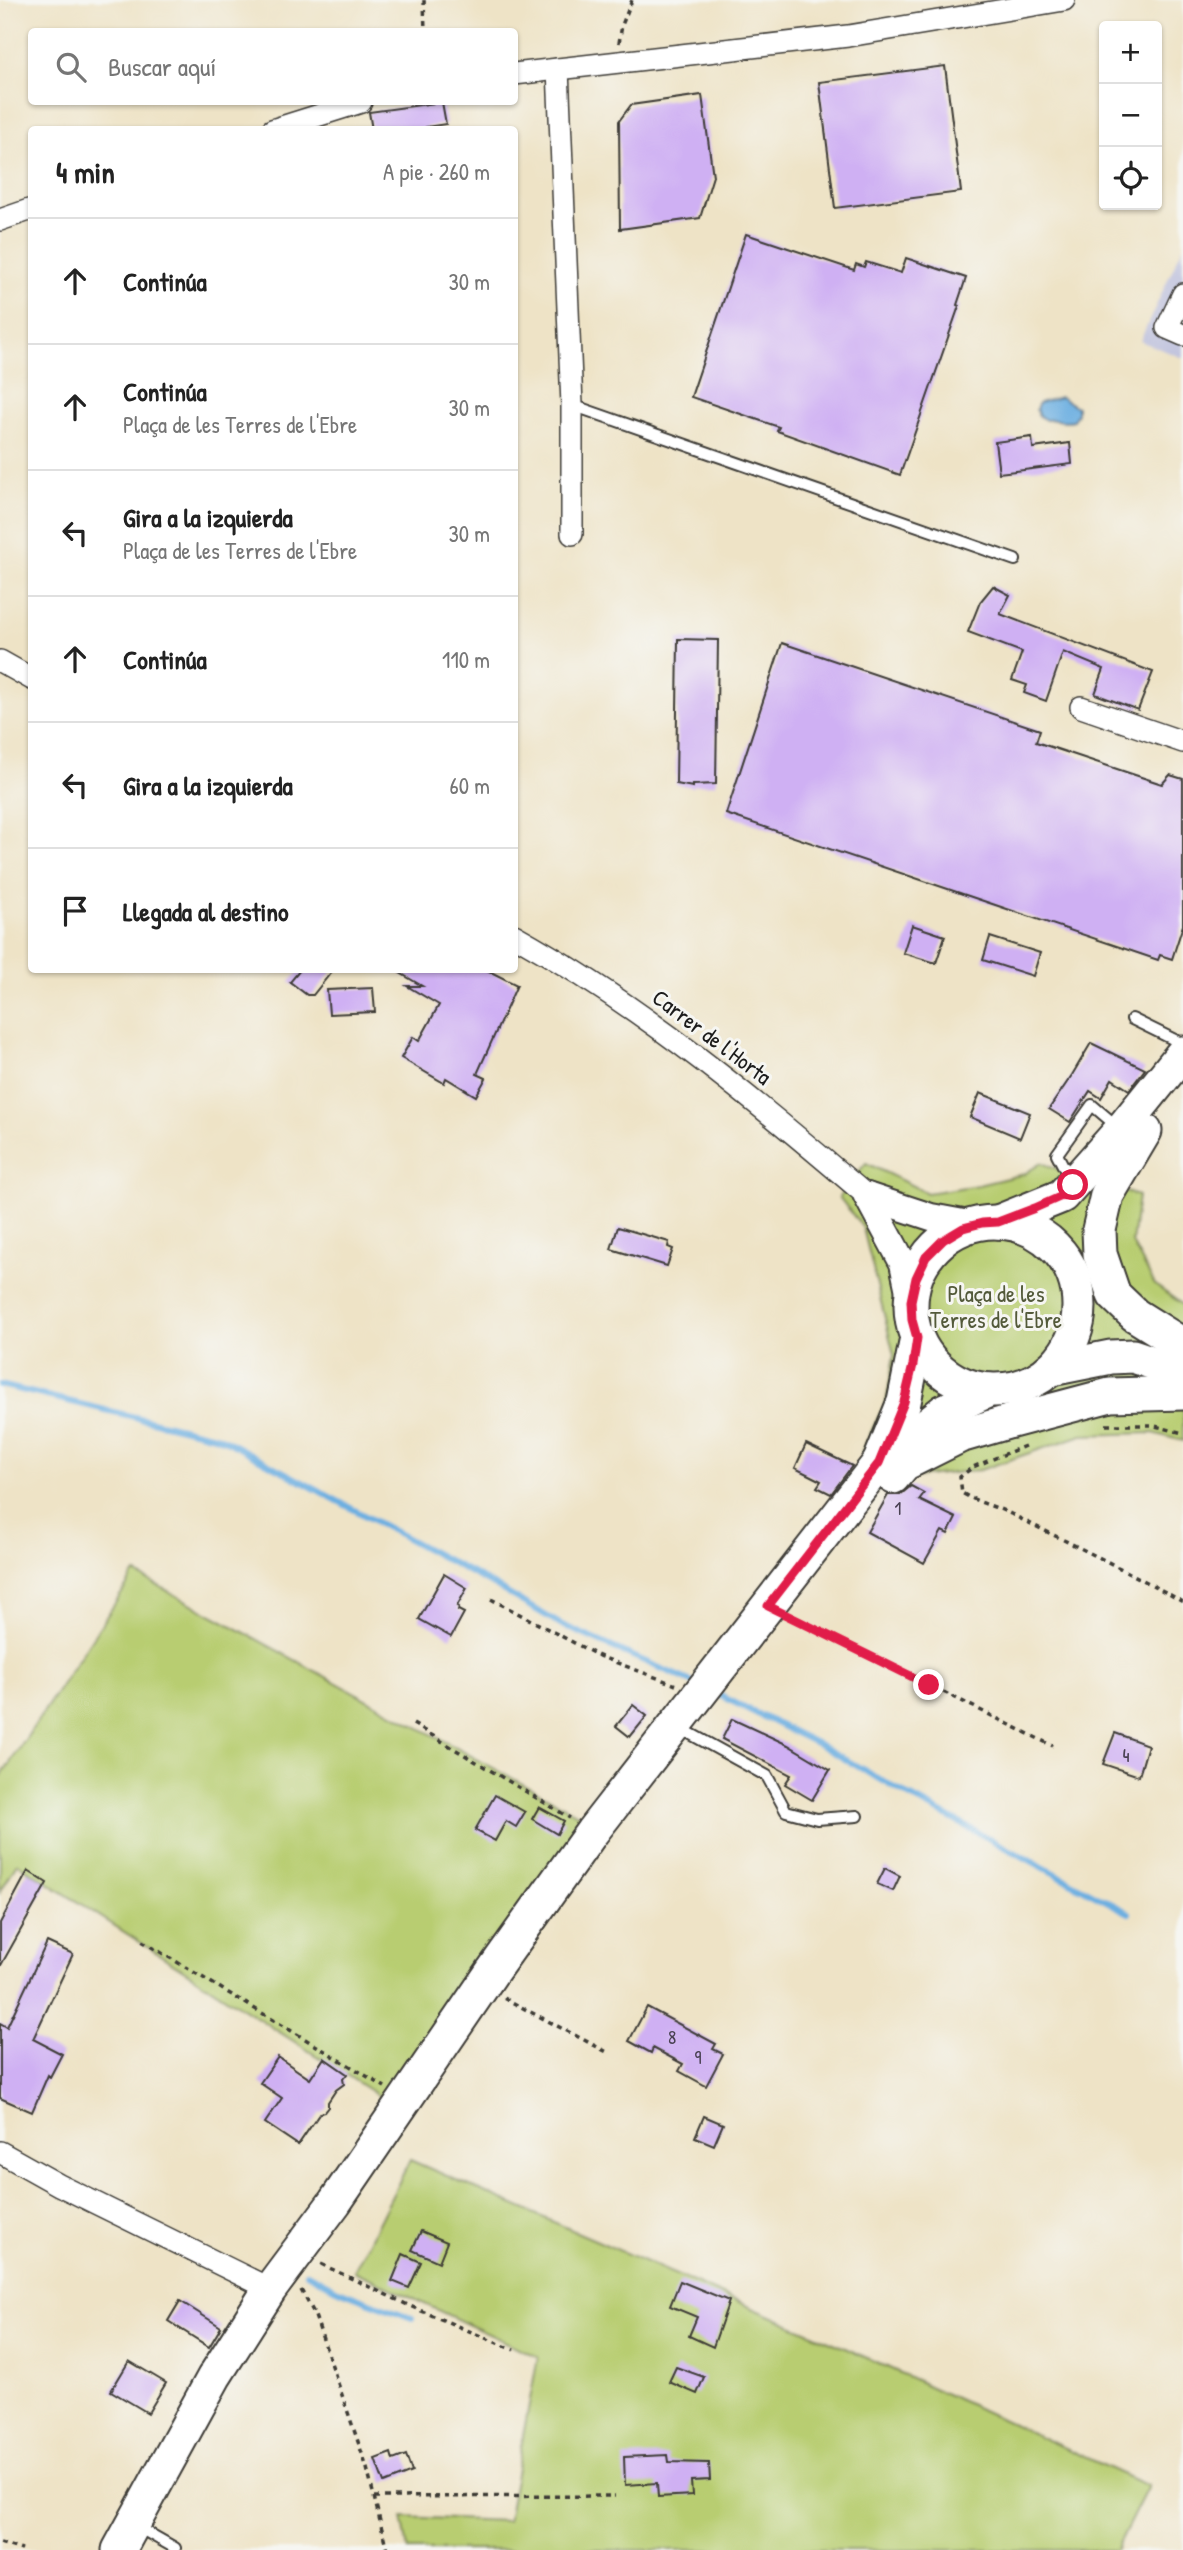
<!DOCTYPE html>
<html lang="es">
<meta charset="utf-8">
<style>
:root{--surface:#fff;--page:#f6f6f6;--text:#222;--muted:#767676;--line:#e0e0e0}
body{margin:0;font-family:"Patrick Hand",sans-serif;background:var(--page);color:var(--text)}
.controls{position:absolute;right:21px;top:21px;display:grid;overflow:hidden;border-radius:7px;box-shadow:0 2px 5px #0004}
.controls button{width:63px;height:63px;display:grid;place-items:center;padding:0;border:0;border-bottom:2px solid var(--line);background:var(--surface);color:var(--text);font:35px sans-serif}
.stop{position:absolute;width:21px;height:21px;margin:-16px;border:5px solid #e11d48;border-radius:50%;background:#fff}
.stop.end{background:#e11d48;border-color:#fff;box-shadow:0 2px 7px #0008}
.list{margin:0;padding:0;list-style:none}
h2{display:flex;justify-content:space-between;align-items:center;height:91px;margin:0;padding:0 28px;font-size:30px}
h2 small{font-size:23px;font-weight:400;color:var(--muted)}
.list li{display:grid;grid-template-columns:46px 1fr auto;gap:21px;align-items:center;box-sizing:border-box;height:126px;padding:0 28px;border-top:2px solid var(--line)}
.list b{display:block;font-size:26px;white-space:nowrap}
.list p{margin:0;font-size:23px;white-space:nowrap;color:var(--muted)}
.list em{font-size:23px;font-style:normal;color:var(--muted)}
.icon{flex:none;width:38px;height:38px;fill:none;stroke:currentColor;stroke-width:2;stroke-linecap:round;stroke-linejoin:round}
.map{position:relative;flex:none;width:1183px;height:2550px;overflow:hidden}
.search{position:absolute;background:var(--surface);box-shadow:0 2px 5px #0004;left:28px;top:28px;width:490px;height:77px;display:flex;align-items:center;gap:18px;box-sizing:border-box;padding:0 24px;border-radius:7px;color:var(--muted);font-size:26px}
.panel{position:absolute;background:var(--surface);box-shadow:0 2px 5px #0004;left:28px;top:126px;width:490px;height:847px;border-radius:7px}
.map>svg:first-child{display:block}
</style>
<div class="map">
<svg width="1183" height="2550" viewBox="0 0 1183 2550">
<rect width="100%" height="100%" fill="#f6f6f2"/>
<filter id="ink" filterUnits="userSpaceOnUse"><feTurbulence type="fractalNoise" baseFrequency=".0143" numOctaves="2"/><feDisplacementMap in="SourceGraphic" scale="14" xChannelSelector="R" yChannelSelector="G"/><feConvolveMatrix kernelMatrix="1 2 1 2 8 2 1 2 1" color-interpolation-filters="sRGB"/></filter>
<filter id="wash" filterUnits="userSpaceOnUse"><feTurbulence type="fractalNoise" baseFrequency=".00686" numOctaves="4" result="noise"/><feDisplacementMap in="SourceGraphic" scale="28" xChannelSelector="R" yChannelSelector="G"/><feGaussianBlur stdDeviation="1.57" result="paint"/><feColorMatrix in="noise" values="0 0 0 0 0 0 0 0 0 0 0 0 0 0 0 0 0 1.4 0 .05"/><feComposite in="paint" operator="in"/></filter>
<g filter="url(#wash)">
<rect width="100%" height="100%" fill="#eee3c6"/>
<path fill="#c0c2dd" d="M1183,246V358L1140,341Z"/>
<g fill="#b8cd71" stroke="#6a7446" stroke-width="2">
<path d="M866,1163L927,1193L978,1185L1024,1174L1041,1163L1138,1196L1132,1243L1155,1285L1183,1305V1441L1153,1433L1082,1435L980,1470L917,1477L862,1451L887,1399L894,1355L863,1228L839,1197Z"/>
<path d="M135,1573L587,1819L385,2100L17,1863L0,1892V1778Z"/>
<path d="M410,2160L843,2347L1148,2486L1116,2550H408L402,2517L507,2521L538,2357L354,2271Z"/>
</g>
<path fill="#6cafe1" stroke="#44667e" stroke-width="2" d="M1060,397L1077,407V414L1073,420C1065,423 1057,418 1046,420L1039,416L1036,409L1039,403Z"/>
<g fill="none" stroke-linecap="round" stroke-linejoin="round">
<g stroke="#6cafe1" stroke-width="6">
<path d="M0,1385L219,1437L488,1582L562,1625L694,1683"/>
<path d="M713,1692L822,1746L911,1797L1129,1913"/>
<path d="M307,2273L336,2289L412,2318"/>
</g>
</g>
<g id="blocks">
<g fill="#cfb0f3">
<path d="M945,66L961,192L835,208L819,82Z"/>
<path d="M702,95L713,176L700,218L620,229L619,121L631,105Z"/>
<path d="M442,102L446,124L426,127V130H372L369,112Z"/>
<path d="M746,234L854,270L856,264L864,267L866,262L901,273L906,258L966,278L957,305L959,306L900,475L777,431L779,427L691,397Z"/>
<path d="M1032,437L1033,448L1070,443L1072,464L999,473L995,442Z"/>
<path d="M993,586L1010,595L1000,614L1153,672L1138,710L1095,694L1104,669L1063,652L1046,701L1024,693L1027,685L1012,680L1022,652L968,632L980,602Z"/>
<path d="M678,639L718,640L716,784L693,785V787L676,784Z"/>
<path d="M782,643L1040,730L1036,742L1162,784L1170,775L1183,779V925L1172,959L1160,955L1158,960L726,814Z"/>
<path d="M912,925L945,936L936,963L903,953Z"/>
<path d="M990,937L1040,953L1033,976L983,960Z"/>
<path d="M300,970H333L313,995H307L290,982Z"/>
<path d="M395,970H487L517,985L477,1074L486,1078L476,1096L446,1078L444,1083L401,1058L413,1037L419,1041L439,1005L407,986H422Z"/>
<path d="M373,988L375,1012L329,1014L327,990Z"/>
<path d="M1091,1043L1145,1069L1129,1090L1112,1079L1101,1098L1090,1091L1070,1122L1049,1109L1072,1075Z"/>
<path d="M980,1093L1030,1113L1020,1138L970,1117Z"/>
<path d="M618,1227L669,1242L668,1247L673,1249L667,1266L611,1249Z"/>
<path d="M806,1444L852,1466L831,1494L817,1487L821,1481L795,1468Z"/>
<path d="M911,1486L924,1493L919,1500L956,1518L948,1534L942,1531L924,1563L867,1532L888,1495H900Z"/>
<path d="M444,1574L467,1588L457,1606L459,1607L458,1610L464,1613L451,1637L419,1619Z"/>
<path d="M633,1705L647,1716L630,1737L616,1726Z"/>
<path d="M732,1719L788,1745L830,1770L812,1800L785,1784L791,1775L722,1739Z"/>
<path d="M1115,1733L1148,1745L1139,1776L1103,1764Z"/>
<path d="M495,1795L525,1812L516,1827L506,1821L495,1841L475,1830Z"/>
<path d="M539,1807L564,1821L557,1834L532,1819Z"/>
<path d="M885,1868L900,1876L893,1891L877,1884Z"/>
<path d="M28,1871L47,1883L0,1967V1923Z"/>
<path d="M47,1942L73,1954L33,2039L62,2054L50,2077L48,2075L32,2112L0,2098V2023L7,2027Z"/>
<path d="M647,2007L716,2044L713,2049L723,2054L706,2086L679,2071L683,2064L653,2048L651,2053L629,2041Z"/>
<path d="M278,2057L310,2079L324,2058L347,2074L343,2079L344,2084L336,2090L328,2102V2107L324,2112L320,2113L298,2145L265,2123L282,2098L260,2083Z"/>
<path d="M704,2116L723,2124L714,2145L695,2137Z"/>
<path d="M421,2231L447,2242L439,2262L412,2250Z"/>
<path d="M403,2254L421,2262L409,2288L392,2281Z"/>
<path d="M680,2281L729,2301L713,2347L689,2336L697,2317L670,2306Z"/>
<path d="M180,2301L221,2327L209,2347L168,2321Z"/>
<path d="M129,2361L166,2383L148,2413L111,2391Z"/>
<path d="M676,2367L704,2377L697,2394L669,2382Z"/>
<path d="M391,2453L393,2460L406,2455L412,2472L384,2483L375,2459Z"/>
<path d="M668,2455L669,2462L709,2463L710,2480L691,2481L692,2495L658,2497L657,2483L625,2485L624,2457Z"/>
</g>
</g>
</g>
<g filter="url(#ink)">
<use href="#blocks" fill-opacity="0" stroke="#3c3a36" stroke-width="2"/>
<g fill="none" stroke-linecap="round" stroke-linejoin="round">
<defs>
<g id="service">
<path d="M572,405L1015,560"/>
<path d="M1132,1019L1183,1044"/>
<path d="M1070,1179L1057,1154L1092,1105L1119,1128"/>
<path d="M680,1728L767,1776L786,1811L817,1819L857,1816"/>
<path d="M138,2527L175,2548"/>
</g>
<g id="minor">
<path d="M558,69L572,405V534"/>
<path d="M514,74L848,36L1064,0"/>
<path d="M272,130L361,102"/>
<path d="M0,220L32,209"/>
<path d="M1183,294L1167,328L1183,335"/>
<path d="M0,661L32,679"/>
<path d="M1081,707L1183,742"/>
<path d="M514,935C643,1007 756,1101 867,1196"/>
<path d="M0,2152L59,2185L270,2289"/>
</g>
<g id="tertiary">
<path d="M867,1196L903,1263L911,1301"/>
<path d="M867,1196L931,1217L974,1225"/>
</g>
<g id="primary">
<path d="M1145,1131L1107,1195L1099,1230L1100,1254L1114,1295L1135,1315L1183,1345"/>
<circle cx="995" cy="1306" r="84"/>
<path d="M998,1222L1062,1196L1121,1130L1183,1053"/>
<path d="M1051,1369L1111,1357L1133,1356L1183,1373"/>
<path d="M880,1461L904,1402L917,1338"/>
<path d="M893,1477L904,1464L960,1436L1008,1422L1110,1395L1183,1393"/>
<path d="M119,2550L214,2377L270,2289L335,2202L492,1972L592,1832L879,1463L944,1411L989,1390"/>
</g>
</defs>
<use href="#service" stroke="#3c3a36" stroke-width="14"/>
<use href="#minor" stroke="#3c3a36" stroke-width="24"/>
<use href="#tertiary" stroke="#3c3a36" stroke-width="30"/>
<use href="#primary" stroke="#3c3a36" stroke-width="37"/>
<g stroke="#3c3a36" stroke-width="3.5" stroke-dasharray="5 5" stroke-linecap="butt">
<path d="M424,0L425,32"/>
<path d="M619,43L622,25L632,0"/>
<path d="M1106,1425H1151L1183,1433"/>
<path d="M1025,1446L973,1467L960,1477L962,1493C978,1503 995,1506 1011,1514C1069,1543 1127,1570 1183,1602"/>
<path d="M491,1599L599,1656L676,1685"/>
<path d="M791,1617L1053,1746"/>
<path d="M413,1724L570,1818"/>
<path d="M142,1941L385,2087"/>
<path d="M504,1998L607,2052"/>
<path d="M321,2264L410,2306L514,2350"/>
<path d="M301,2290L314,2313L367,2468L387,2550"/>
<path d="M374,2497L615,2496"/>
<path d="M0,2543L22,2550"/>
</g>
<use href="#service" stroke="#fff" stroke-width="10"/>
<use href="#minor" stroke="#fff" stroke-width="21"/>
<use href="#tertiary" stroke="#fff" stroke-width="26"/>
<use href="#primary" stroke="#fff" stroke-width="33"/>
</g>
</g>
<g fill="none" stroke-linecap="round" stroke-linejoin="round" filter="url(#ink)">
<path stroke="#e11d48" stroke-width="9" d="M929,1685L768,1606L879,1463L904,1402L913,1365L917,1338L912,1320L911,1301L916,1278L926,1257L943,1240L963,1228L982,1223L998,1222L1035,1208L1062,1196L1073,1185"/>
</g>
<g text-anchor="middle" stroke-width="6" stroke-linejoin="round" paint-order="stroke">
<g font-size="19" fill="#494152">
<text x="898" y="1515">1</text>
<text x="1126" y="1762">4</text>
<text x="672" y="2044">8</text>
<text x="698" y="2064">9</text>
</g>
<g font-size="23" fill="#1c1c1c" stroke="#f6f6f2">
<text transform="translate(712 1037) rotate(37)" y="8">Carrer de l'Horta</text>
</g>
<g font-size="23" fill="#535a3a" stroke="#f6f6f2">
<text x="996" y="1302">Plaça de les<tspan x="996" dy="26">Terres de l'Ebre</tspan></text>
</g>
</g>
</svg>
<div class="controls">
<button>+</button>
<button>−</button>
<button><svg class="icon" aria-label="locate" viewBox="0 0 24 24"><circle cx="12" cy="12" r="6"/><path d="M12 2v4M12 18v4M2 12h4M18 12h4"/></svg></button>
</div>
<div class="stop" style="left:1073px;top:1185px"></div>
<div class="stop end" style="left:929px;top:1685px"></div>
<div class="search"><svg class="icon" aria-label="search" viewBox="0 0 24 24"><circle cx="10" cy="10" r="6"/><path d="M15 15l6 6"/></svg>Buscar aquí</div>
<section class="panel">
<h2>4 min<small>A pie · 260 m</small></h2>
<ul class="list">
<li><svg class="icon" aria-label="ahead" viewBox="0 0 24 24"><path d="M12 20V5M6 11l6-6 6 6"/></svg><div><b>Continúa</b></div><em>30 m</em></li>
<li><svg class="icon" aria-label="ahead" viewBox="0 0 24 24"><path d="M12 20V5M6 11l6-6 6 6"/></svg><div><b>Continúa</b><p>Plaça de les Terres de l'Ebre</p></div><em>30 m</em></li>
<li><svg class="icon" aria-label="left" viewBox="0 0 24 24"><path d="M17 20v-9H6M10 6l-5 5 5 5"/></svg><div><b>Gira a la izquierda</b><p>Plaça de les Terres de l'Ebre</p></div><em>30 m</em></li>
<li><svg class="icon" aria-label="ahead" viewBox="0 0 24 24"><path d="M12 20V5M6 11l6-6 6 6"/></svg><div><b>Continúa</b></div><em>110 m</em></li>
<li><svg class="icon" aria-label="left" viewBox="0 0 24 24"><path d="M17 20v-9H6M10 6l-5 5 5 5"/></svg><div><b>Gira a la izquierda</b></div><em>60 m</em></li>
<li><svg class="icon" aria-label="arrive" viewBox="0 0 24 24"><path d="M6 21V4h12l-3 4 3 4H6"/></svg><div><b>Llegada al destino</b></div></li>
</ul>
</section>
</div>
